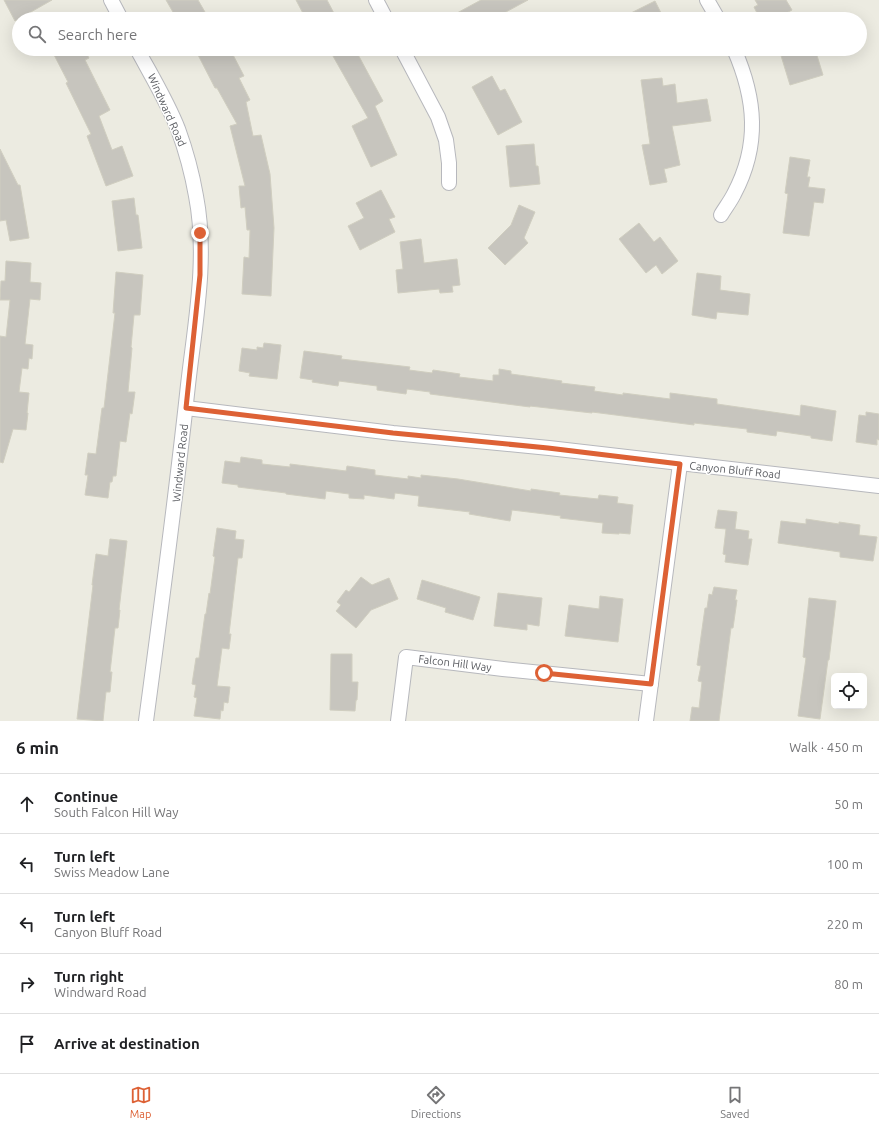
<!DOCTYPE html>
<meta charset="utf-8">
<style>
:root{--surface:#fff;--page:#f2f2f2;--text:#202124;--muted:#757577;--line:#e0e0e0;--accent:#dd6135}
body{margin:0;font-family:Ubuntu,sans-serif;background:var(--page);color:var(--text)}
.controls{position:absolute;right:12px;bottom:12px;display:grid;overflow:hidden;border-radius:6px;box-shadow:0 4px 16px #0002}
.controls button{width:36px;height:36px;display:grid;place-items:center;padding:0;border:0;border-bottom:1px solid var(--line);background:var(--surface);color:var(--text);font:20px sans-serif}
.stop{position:absolute;width:12px;height:12px;margin:-9px;border:3px solid #dd6135;border-radius:50%;background:#fff}
.stop.end{background:#dd6135;border-color:#fff;box-shadow:0 1px 4px #0008}
.list{margin:0;padding:0;list-style:none}
h2{display:flex;justify-content:space-between;align-items:center;height:52px;margin:0;padding:0 16px;font-size:17px}
h2 small{font-size:13px;font-weight:400;color:var(--muted)}
.list li{display:grid;grid-template-columns:26px 1fr auto;gap:12px;align-items:center;box-sizing:border-box;height:60px;padding:0 16px;border-top:1px solid var(--line)}
.list b{display:block;font-size:15px;white-space:nowrap}
.list p{margin:0;font-size:13px;white-space:nowrap;color:var(--muted)}
.list em{font-size:13px;font-style:normal;color:var(--muted)}
.icon{flex:none;width:22px;height:22px;fill:none;stroke:currentColor;stroke-width:2;stroke-linecap:round;stroke-linejoin:round}
.map{position:relative;flex:none;width:879px;height:721px;overflow:hidden}
.search{position:absolute;background:var(--surface);box-shadow:0 4px 16px #0002;left:12px;right:12px;top:12px;height:44px;display:flex;align-items:center;gap:10px;box-sizing:border-box;padding:0 14px;border-radius:22px;color:var(--muted);font-size:15px}
.sheet{height:352px;background:var(--surface)}
nav{display:flex;justify-content:space-around;align-items:center;box-sizing:border-box;height:56px;border-top:1px solid var(--line);background:var(--surface);font-size:11px;color:var(--muted)}
nav a{display:grid;justify-items:center;gap:2px}
nav .on{color:var(--accent)}
.map>svg:first-child{display:block}
</style>
<div class="map">
<svg width="879" height="721" viewBox="0 0 879 721">
<rect width="100%" height="100%" fill="#ecebe1"/>
<g fill="#c7c5be" stroke="#d0cec0">
<path d="M4,0H52L15,21Z"/>
<path d="M166,0H198L209,19H177Z"/>
<path d="M296,0H327L337,19H306Z"/>
<path d="M481,0H528L493,19H446Z"/>
<path d="M755,0H786L792,10L775,19H760L754,7L758,5Z"/>
<path d="M655,1L664,19H619Z"/>
<path d="M51,49H84L89,58L85,60L110,110L99,116L112,150L122,146L133,176L106,186L87,136L91,134L66,83L68,82Z"/>
<path d="M195,49H230L244,76L239,78L250,100L246,102L253,136L261,135L270,174L274,228L271,296L242,294L244,257L249,258L250,230H247L245,207L241,208L239,186H245L230,126L237,124L217,88H215Z"/>
<path d="M329,49H355L383,101L375,106L397,155L371,167L352,126L368,118Z"/>
<path d="M779,49H815L823,75L790,85Z"/>
<path d="M492,76L500,91L505,89L522,122L498,135L472,87Z"/>
<path d="M662,78L663,86L675,84L677,103L707,99L711,121L672,126L680,165L664,169L667,182L650,185L642,145L650,144L641,80Z"/>
<path d="M534,144L536,166H538L540,184L510,187L506,146Z"/>
<path d="M0,149L18,185H20L29,238L10,241L6,220L0,221Z"/>
<path d="M790,157L810,160L807,177H810L808,187L825,189L823,203L814,202L809,236L783,233L788,194L785,193Z"/>
<path d="M381,190L395,217L389,219L395,232L360,250L348,226L364,218L356,203Z"/>
<path d="M134,198L136,215H138L142,248L118,251L112,201Z"/>
<path d="M519,205L535,212L524,238L528,243L505,265L488,248L511,225Z"/>
<path d="M639,223L654,242L660,237L678,261L662,274L656,265L646,273L619,239Z"/>
<path d="M421,239L424,263L457,259L460,285L452,286L453,292L440,293L439,289L398,293L396,270L403,269L400,242Z"/>
<path d="M6,261L31,263L30,282L41,283L40,300L30,299L25,344L33,345L32,359L29,358L28,369L22,368L19,392L29,393L27,413H28L26,430L13,429L3,463L0,462V336L6,337L10,300H0L1,281H5Z"/>
<path d="M116,272L143,275L140,315H134L131,347L132,348L128,392H135L132,414L130,413L126,442L120,441L116,476H113L112,482H110L108,498L85,495L88,475H85L88,453L96,454L102,408H104L115,313H113Z"/>
<path d="M697,273L721,276L720,290L750,294L748,315L717,312L716,319L692,315Z"/>
<path d="M264,343L281,345L277,379L249,376L250,373L239,371L242,348L257,350V347L263,348Z"/>
<path d="M304,351L342,356L341,359L410,367L409,370L432,373L433,370L460,374L459,377L493,381V375H499V369L511,371V374L562,381L561,383L595,387L594,391L623,395V393L670,399V393L717,399V404L800,416L801,405L824,409L836,411L832,441L811,438V436L777,431L776,436L747,432V429L694,423V425L592,412V413L530,406V407L430,394V392L407,389L406,394L377,390V386L339,381L338,386L312,382L313,380L300,378Z"/>
<path d="M866,412L879,414V440L877,439V445L856,442L859,415L866,416Z"/>
<path d="M241,457L262,460V464L290,467V464L346,471L347,466L375,470V475L408,479V476L421,478V475L458,479L531,491V489L560,493L559,495L598,499L599,495L618,497L617,503L633,505L630,534L619,533V534L602,533L603,523L560,518L561,516L512,510L510,521L469,514L470,512L418,506L419,496L395,493L394,499L364,495V499L349,498V494L326,491L325,499L286,494V493L238,487V485L222,483L225,461L240,463Z"/>
<path d="M718,510L737,512L735,529L749,531L748,539H752L748,565L725,562L726,555L723,554L726,529L715,528Z"/>
<path d="M806,519L839,524V522L860,525L859,535L877,537L873,561L840,557V552L778,543L781,521L806,524Z"/>
<path d="M217,528L236,531L235,539L244,540L242,558H238L229,634H231L229,649L222,648L217,686L230,687L228,703L224,702L223,711L221,710L220,719L194,716L197,698L194,697L196,685L192,684L196,658H199L205,614H206L209,593L210,594L215,557L213,556Z"/>
<path d="M110,539L127,541L119,610H120L118,628H115L110,672H112L110,692H106L103,721L77,719L93,585H92L96,554L108,556Z"/>
<path d="M361,577L372,585L389,578L398,599L371,610L356,628L336,611L341,605L337,602L346,590L349,592Z"/>
<path d="M422,580L480,597L473,620L445,612L446,608L417,599Z"/>
<path d="M714,587L737,590L735,600H737L733,628H731L719,721H690L692,707L699,708L702,682L698,681L701,666L697,665L705,608H707L709,594L712,595Z"/>
<path d="M498,593L542,598L539,626L527,624V630L494,626Z"/>
<path d="M600,596L623,599L618,642L565,636L569,605L599,609Z"/>
<path d="M809,598L836,601L829,660H828L820,719L798,716L806,658L803,657Z"/>
<path d="M331,654H352V682H358L357,700H356L355,711L330,710Z"/>
</g>
<g fill="none" stroke-linecap="round" stroke-linejoin="round">
<defs>
<g id="street">
<path d="M111,0L121,19"/>
<path d="M376,0L386,19"/>
<path d="M707,0L718,19"/>
<path d="M137,49C151,75 167,101 178,129C186,151 192,173 196,196C208,258 195,323 188,385C176,497 161,609 146,721"/>
<path d="M402,49L438,117L446,140L449,163V183"/>
<path d="M721,215C725,208 730,202 734,194C760,145 756,99 734,49"/>
<path d="M186,408L393,433L549,448L879,486"/>
<path d="M398,721L406,657L503,669L651,684"/>
<path d="M646,721L680,464"/>
</g>
</defs>
<use href="#street" stroke="#b7b8bd" stroke-width="16"/>
<use href="#street" stroke="#fff" stroke-width="14"/>
</g>
<g fill="none" stroke-linecap="round" stroke-linejoin="round">
<path stroke="#dd6135" stroke-width="5" d="M200,233V275L186,408L393,433L548,448L680,464L651,684L544,673"/>
</g>
<g text-anchor="middle" stroke-width="3" stroke-linejoin="round" paint-order="stroke">
<g font-size="11" fill="#5a5c61" stroke="#fff">
<text transform="translate(167 110) rotate(66)" y="4">Windward Road</text>
<text transform="translate(180 463) rotate(-84)" y="4">Windward Road</text>
<text transform="translate(735 470) rotate(6)" y="4">Canyon Bluff Road</text>
<text transform="translate(455 663) rotate(7)" y="4">Falcon Hill Way</text>
</g>
</g>
</svg>
<div class="controls">
<button><svg class="icon" aria-label="locate" viewBox="0 0 24 24"><circle cx="12" cy="12" r="6"/><path d="M12 2v4M12 18v4M2 12h4M18 12h4"/></svg></button>
</div>
<div class="stop" style="left:544px;top:673px"></div>
<div class="stop end" style="left:200px;top:233px"></div>
<div class="search"><svg class="icon" aria-label="search" viewBox="0 0 24 24"><circle cx="10" cy="10" r="6"/><path d="M15 15l6 6"/></svg>Search here</div>
</div>
<section class="sheet">
<h2>6 min<small>Walk · 450 m</small></h2>
<ul class="list">
<li><svg class="icon" aria-label="ahead" viewBox="0 0 24 24"><path d="M12 20V5M6 11l6-6 6 6"/></svg><div><b>Continue</b><p>South Falcon Hill Way</p></div><em>50 m</em></li>
<li><svg class="icon" aria-label="left" viewBox="0 0 24 24"><path d="M17 20v-9H6M10 6l-5 5 5 5"/></svg><div><b>Turn left</b><p>Swiss Meadow Lane</p></div><em>100 m</em></li>
<li><svg class="icon" aria-label="left" viewBox="0 0 24 24"><path d="M17 20v-9H6M10 6l-5 5 5 5"/></svg><div><b>Turn left</b><p>Canyon Bluff Road</p></div><em>220 m</em></li>
<li><svg class="icon" aria-label="right" viewBox="0 0 24 24"><path d="M7 20v-9h11M14 6l5 5-5 5"/></svg><div><b>Turn right</b><p>Windward Road</p></div><em>80 m</em></li>
<li><svg class="icon" aria-label="arrive" viewBox="0 0 24 24"><path d="M6 21V4h12l-3 4 3 4H6"/></svg><div><b>Arrive at destination</b></div></li>
</ul>
</section>
<nav>
<a class="on"><svg class="icon" aria-label="map" viewBox="0 0 24 24"><path d="M3 6l6-2 6 2 6-2v14l-6 2-6-2-6 2zM9 4v14M15 6v14"/></svg>Map</a>
<a><svg class="icon" aria-label="directions" viewBox="0 0 24 24"><path d="M12 3l9 9-9 9-9-9zM9 14v-3h6M13 9l2 2-2 2"/></svg>Directions</a>
<a><svg class="icon" aria-label="saved" viewBox="0 0 24 24"><path d="M7 4h10v16l-5-4-5 4z"/></svg>Saved</a>
</nav>
